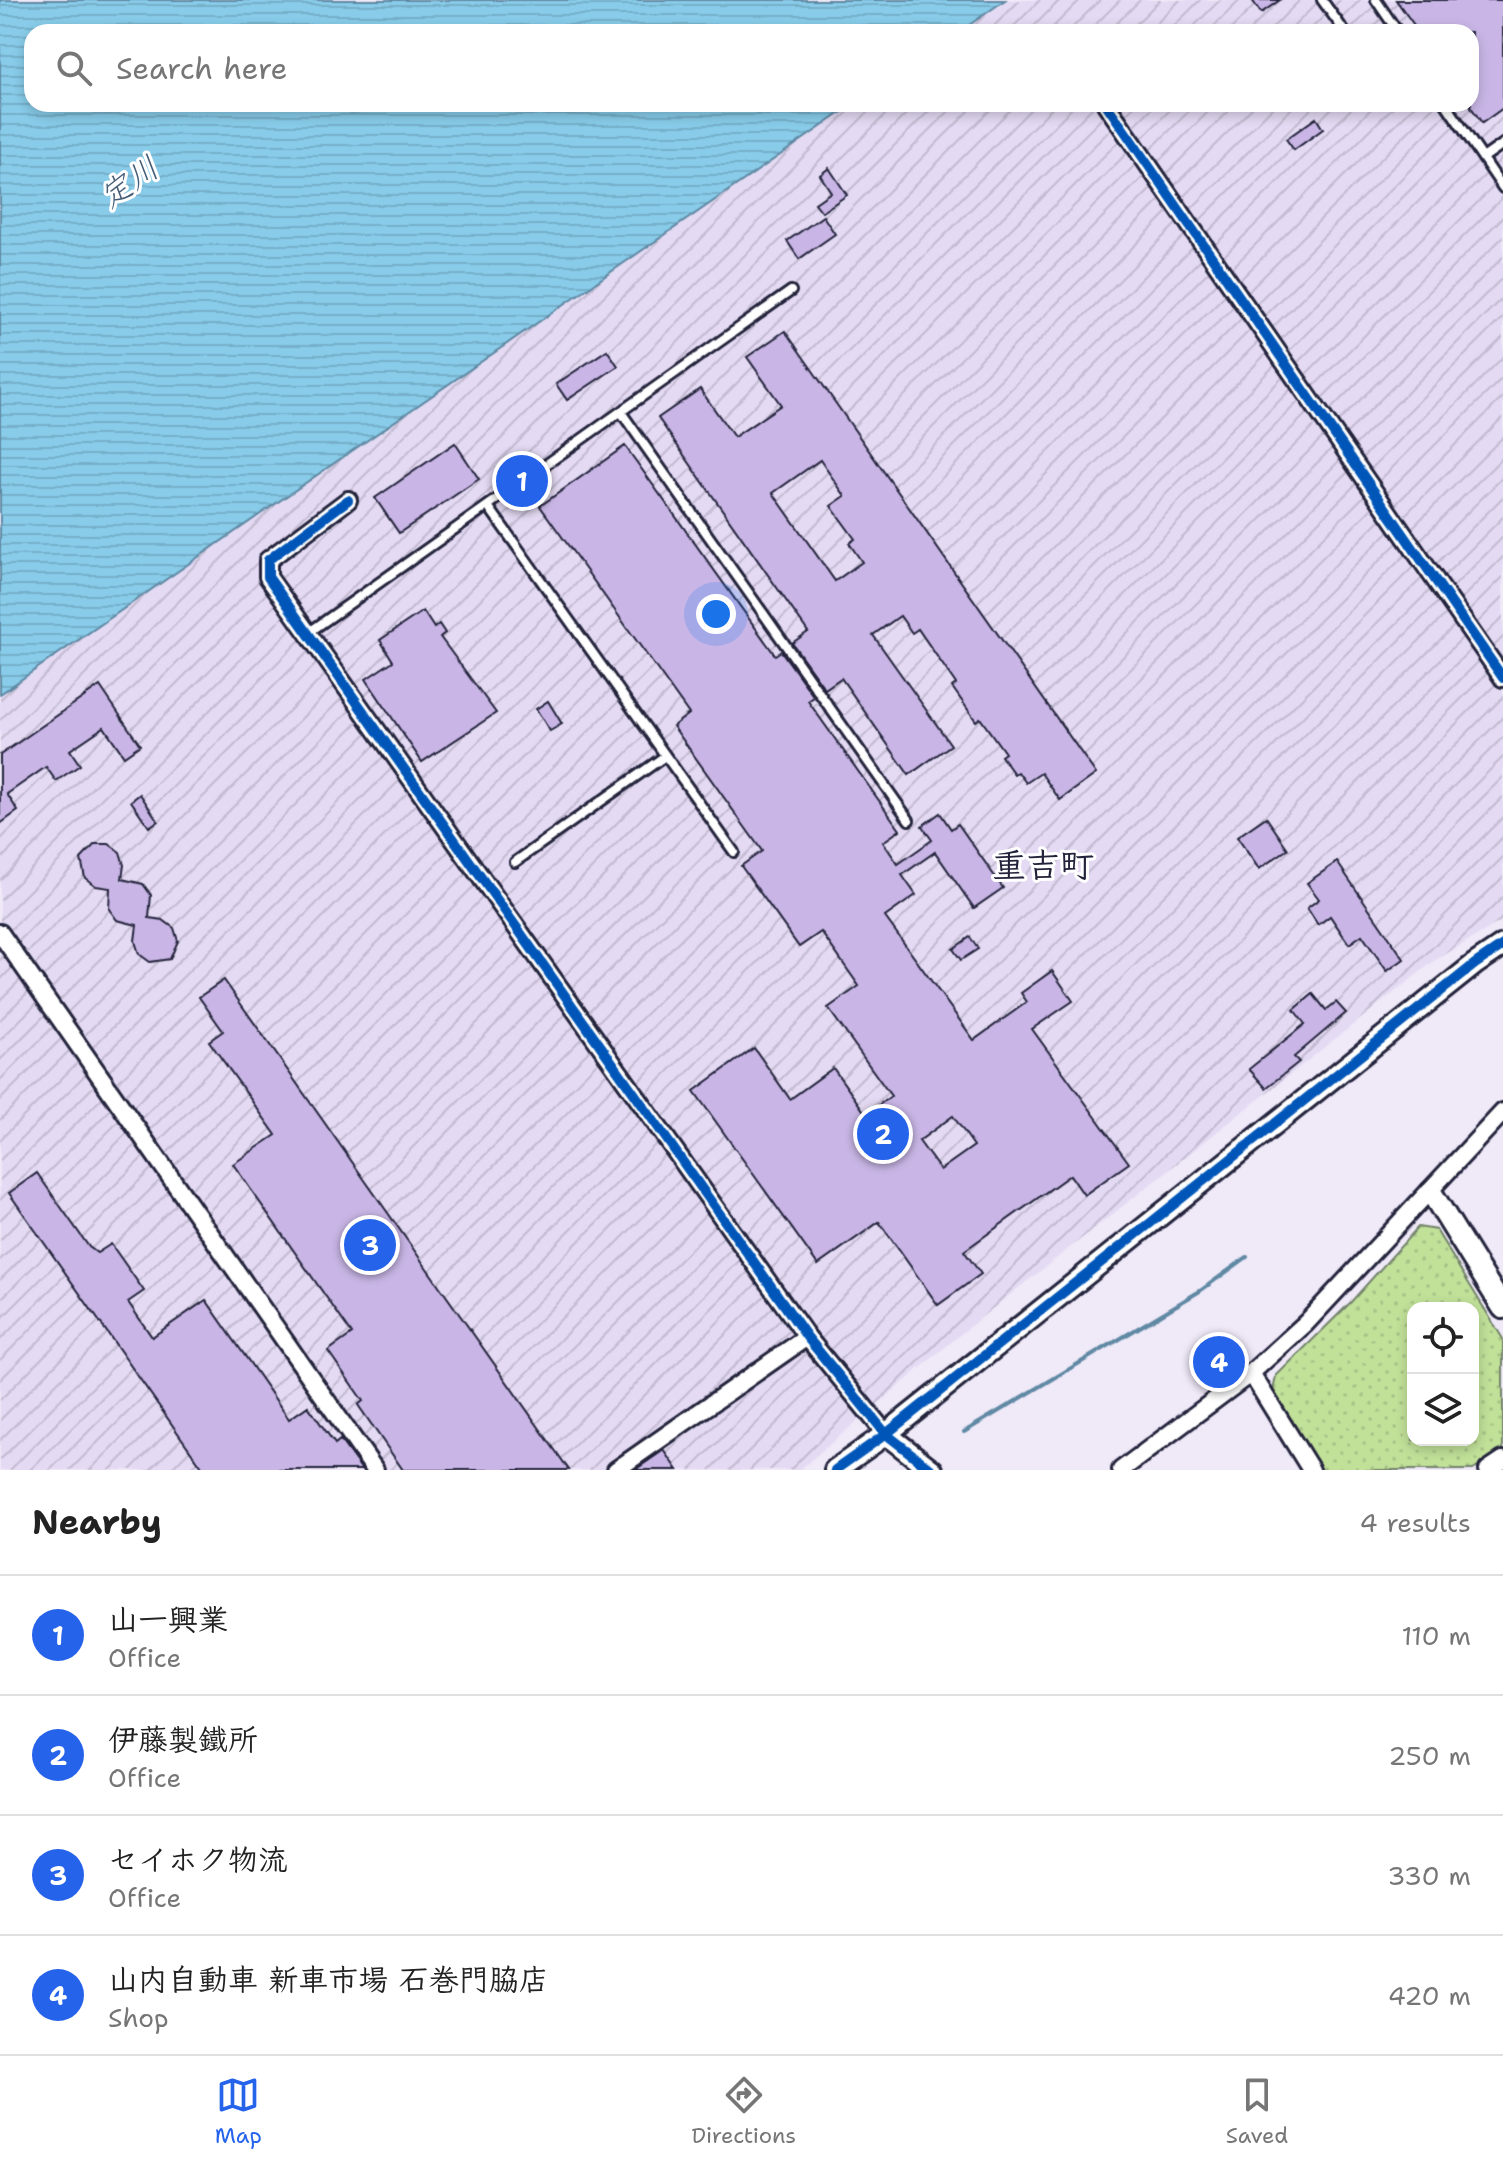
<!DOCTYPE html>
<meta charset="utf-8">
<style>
:root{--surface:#fff;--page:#f6f6f6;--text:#222;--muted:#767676;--line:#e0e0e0;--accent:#2563eb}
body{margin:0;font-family:"Shantell Sans","Klee One",sans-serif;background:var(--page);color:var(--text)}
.controls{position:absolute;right:24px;bottom:24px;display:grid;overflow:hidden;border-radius:16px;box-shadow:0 4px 12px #0003}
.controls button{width:72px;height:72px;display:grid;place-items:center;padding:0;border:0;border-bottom:2px solid var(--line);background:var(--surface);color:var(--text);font:40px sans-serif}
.you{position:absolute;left:716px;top:614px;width:28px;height:28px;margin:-20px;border:6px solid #fff;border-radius:50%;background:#1a73e8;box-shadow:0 0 0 12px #1a73e833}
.badge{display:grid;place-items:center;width:52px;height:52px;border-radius:50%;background:var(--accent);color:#fff;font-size:26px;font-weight:700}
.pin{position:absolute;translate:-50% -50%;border:4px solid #fff;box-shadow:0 2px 8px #0006}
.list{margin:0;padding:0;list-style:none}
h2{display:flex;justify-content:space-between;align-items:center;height:104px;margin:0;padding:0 32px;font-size:34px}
h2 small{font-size:26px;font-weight:400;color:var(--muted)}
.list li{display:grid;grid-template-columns:52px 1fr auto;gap:24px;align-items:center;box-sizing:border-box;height:120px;padding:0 32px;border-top:2px solid var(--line)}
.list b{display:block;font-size:30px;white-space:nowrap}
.list p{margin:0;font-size:26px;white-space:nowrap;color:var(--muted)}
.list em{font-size:26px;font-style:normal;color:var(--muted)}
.icon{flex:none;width:44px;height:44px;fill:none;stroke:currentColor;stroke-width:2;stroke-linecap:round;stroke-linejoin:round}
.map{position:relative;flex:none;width:1503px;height:1470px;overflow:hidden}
.search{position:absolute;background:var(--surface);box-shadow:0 4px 12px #0003;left:24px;right:24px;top:24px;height:88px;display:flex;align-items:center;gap:20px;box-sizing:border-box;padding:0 28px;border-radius:24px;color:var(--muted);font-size:30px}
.sheet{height:584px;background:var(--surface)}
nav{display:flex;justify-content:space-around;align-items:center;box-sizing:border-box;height:112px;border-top:2px solid var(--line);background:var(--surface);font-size:22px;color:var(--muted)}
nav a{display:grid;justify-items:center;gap:4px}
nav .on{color:var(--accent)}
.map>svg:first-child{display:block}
</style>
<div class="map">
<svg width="1503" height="1470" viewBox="0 0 1503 1470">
<defs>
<pattern id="industrial-furrows" width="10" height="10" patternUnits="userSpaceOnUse" patternTransform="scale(2)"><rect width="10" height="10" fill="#e4daf3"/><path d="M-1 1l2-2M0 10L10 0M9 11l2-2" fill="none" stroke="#c3bbd1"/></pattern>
<pattern id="park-dots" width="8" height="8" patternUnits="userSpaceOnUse" patternTransform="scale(2)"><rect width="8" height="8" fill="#c1e199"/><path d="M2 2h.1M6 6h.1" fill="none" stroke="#a6c185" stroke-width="1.8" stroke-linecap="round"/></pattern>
<pattern id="water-rules" width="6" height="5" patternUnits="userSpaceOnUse" patternTransform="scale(2)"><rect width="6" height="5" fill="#88cce9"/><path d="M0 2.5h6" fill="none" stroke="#75afc9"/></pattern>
</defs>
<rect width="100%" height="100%" fill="#efe9f8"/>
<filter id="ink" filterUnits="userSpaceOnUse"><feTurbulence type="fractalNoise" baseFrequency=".0125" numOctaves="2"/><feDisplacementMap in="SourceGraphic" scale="16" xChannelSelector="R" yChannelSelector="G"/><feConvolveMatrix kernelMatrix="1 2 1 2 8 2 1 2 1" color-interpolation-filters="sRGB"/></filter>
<g filter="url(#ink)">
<path fill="url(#industrial-furrows)" d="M1005,0H1503V920L1434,961L969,1327L799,1470H0V694L854,104H1471V32H959Z"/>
<path fill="url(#park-dots)" stroke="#72826a" stroke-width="2" fill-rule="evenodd" d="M1418,1227L1436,1230L1503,1339V1452L1473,1470H1321L1273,1391L1276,1376L1351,1302ZM1413,1308H1473V1440H1413Z"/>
<path fill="url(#water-rules)" stroke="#5f88a3" stroke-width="2" d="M0,0H1005L959,32H32V104H854L0,694Z"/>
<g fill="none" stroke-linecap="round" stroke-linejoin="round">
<path stroke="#5f88a3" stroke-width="4" d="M964,1432L1200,1291L1247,1257"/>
</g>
<g fill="#c9b6e6" stroke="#22223b" stroke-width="2" fill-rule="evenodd">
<path d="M1252,0H1280L1261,13Z"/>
<path d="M1396,0H1503V108L1482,123L1471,107V32H1419Z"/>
<path d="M1316,118L1323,129L1294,150L1286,139Z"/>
<path d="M829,168L847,195L822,212L815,203L831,192L820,175Z"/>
<path d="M823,216L835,234L799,259L787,241Z"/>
<path d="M785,331L1096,774L1060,800L1041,773L1026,783L1018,772L1014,774L1001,756L1005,753L980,718L976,721L952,687L956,684L918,629L912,633L900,616L873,635L951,745L909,775L841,678L825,689L792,643L808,632L658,418L700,389L734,437L781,405L747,357ZM820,460L845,496L831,506L855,539L849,543L862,562L835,581L773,493Z"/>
<path d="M607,350L618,366L567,400L556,384Z"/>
<path d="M455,443L479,479L399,533L375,498Z"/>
<path d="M625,446L775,655L781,651L814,697L808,701L900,830L883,842L898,864L932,840L922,826L940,813L951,829L958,824L1003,888L974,908L935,852L902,875L916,895L885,917L974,1040L1027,1002L1021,993L1052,971L1073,1001L1032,1029L1129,1163L1084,1195L1070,1175L964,1251L981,1274L938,1305L879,1222L818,1265L694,1091L754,1048L790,1099L833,1068L866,1114L891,1096L828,1008L859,986L821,932L799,947L741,866L762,851L673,726L689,714L540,506ZM953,1116L974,1146L940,1170L919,1141Z"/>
<path d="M423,611L434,628L439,624L445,633L440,637L496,713L422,762L366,679L393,661L380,640Z"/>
<path d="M100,686L140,745L124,756L104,727L70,750L80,765L56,781L46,767L7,794L18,811L0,824V755Z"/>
<path d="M548,701L562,724L550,731L536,709Z"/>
<path d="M140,794L158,821L149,827L131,801Z"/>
<path d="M1266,817L1288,849L1259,869L1237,837Z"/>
<path d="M95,844H109L120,852L124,865L122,879L143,884L151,895L149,918L163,920L174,928L178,941L170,959L150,962L139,954L135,941L137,925L117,920L109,909L110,888L96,886L85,878L81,859Z"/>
<path d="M1337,862L1404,959L1387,971L1362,935L1349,944L1330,916L1318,925L1307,908L1319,899L1307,883Z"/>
<path d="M970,937L978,949L961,960L953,949Z"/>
<path d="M224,980L433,1277L569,1470H403L358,1405L363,1401L328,1351L352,1334L233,1164L276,1135L209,1041L223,1031L199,997Z"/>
<path d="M1313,994L1326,1010L1336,1002L1346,1013L1294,1057L1299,1062L1266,1088L1249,1069L1305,1024L1294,1010Z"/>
<path d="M37,1173L89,1247L97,1253L111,1244L144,1291L128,1302L152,1337L206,1300L289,1419L308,1406L335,1444L340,1440L362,1470H204L9,1193Z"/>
<path d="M664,1450L678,1470H635Z"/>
</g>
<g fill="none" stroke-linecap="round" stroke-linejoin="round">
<defs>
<g id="service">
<path d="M1322,0L1345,32"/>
<path d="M1376,0L1398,32"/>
<path d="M1446,104L1503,188"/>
<path d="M1483,158L1503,144"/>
<path d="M621,412L909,820"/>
<path d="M488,506L734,852"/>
<path d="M308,633L791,291"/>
<path d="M515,862L665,756"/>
</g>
<g id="minor">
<path d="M1106,104L1503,678"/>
<path d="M348,500L268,560V577L807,1337L886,1434"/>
<path d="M0,933L375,1470"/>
<path d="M1251,1373L1311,1470"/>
<path d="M616,1470L807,1337"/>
<path d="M1121,1470L1251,1373L1306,1323L1503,1112"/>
<path d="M1488,1470L1503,1460"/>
</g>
<g id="tertiary">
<path d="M1431,1192L1503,1308"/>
<path d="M886,1434L932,1470"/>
<path d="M835,1470L886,1434L1475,964L1503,945"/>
</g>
</defs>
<use href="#service" stroke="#22223b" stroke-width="14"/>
<use href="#minor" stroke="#22223b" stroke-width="22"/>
<use href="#tertiary" stroke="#22223b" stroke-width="26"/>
<use href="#service" stroke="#fff" stroke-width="8"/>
<use href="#minor" stroke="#fff" stroke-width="16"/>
<use href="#tertiary" stroke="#fff" stroke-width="20"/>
<defs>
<g id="cycleway">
<path d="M1106,104L1503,678"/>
<path d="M348,500L268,560V577L807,1337L886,1434L932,1470"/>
<path d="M835,1470L886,1434L1475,964L1503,945"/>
</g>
</defs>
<use href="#cycleway" stroke="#fff" stroke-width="15"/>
<use href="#cycleway" stroke="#0057b8" stroke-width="10"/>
</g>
</g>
<g text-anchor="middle" stroke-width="6" stroke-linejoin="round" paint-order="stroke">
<g font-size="32" font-style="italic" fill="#465e78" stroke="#fff">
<text transform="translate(129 182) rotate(-35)" y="11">定川</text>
</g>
<g font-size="34" font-weight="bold" fill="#22223b" stroke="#fff">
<text x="1043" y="877">重吉町</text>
</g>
</g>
</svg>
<div class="controls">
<button><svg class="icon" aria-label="locate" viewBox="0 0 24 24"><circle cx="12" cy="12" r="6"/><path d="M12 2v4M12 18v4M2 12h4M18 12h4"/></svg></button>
<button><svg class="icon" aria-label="layers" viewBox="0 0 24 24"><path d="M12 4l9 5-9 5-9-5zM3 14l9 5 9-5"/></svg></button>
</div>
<div class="you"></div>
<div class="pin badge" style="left:522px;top:481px">1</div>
<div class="pin badge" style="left:883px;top:1134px">2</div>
<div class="pin badge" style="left:370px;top:1245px">3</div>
<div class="pin badge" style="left:1219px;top:1362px">4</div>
<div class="search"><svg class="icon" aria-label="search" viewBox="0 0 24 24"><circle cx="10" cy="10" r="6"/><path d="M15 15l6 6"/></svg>Search here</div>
</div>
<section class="sheet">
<h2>Nearby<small>4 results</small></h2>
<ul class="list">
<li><span class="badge">1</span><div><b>山一興業</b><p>Office</p></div><em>110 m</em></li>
<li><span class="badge">2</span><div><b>伊藤製鐵所</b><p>Office</p></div><em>250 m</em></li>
<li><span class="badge">3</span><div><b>セイホク物流</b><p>Office</p></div><em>330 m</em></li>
<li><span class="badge">4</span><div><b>山内自動車 新車市場 石巻門脇店</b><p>Shop</p></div><em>420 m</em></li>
</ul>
</section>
<nav>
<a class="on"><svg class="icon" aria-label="map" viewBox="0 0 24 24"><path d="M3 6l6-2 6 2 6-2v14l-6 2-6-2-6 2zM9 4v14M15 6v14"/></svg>Map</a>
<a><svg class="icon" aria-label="directions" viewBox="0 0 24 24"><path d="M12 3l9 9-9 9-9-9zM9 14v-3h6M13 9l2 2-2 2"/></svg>Directions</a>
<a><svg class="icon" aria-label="saved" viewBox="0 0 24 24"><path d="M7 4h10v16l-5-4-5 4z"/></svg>Saved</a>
</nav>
